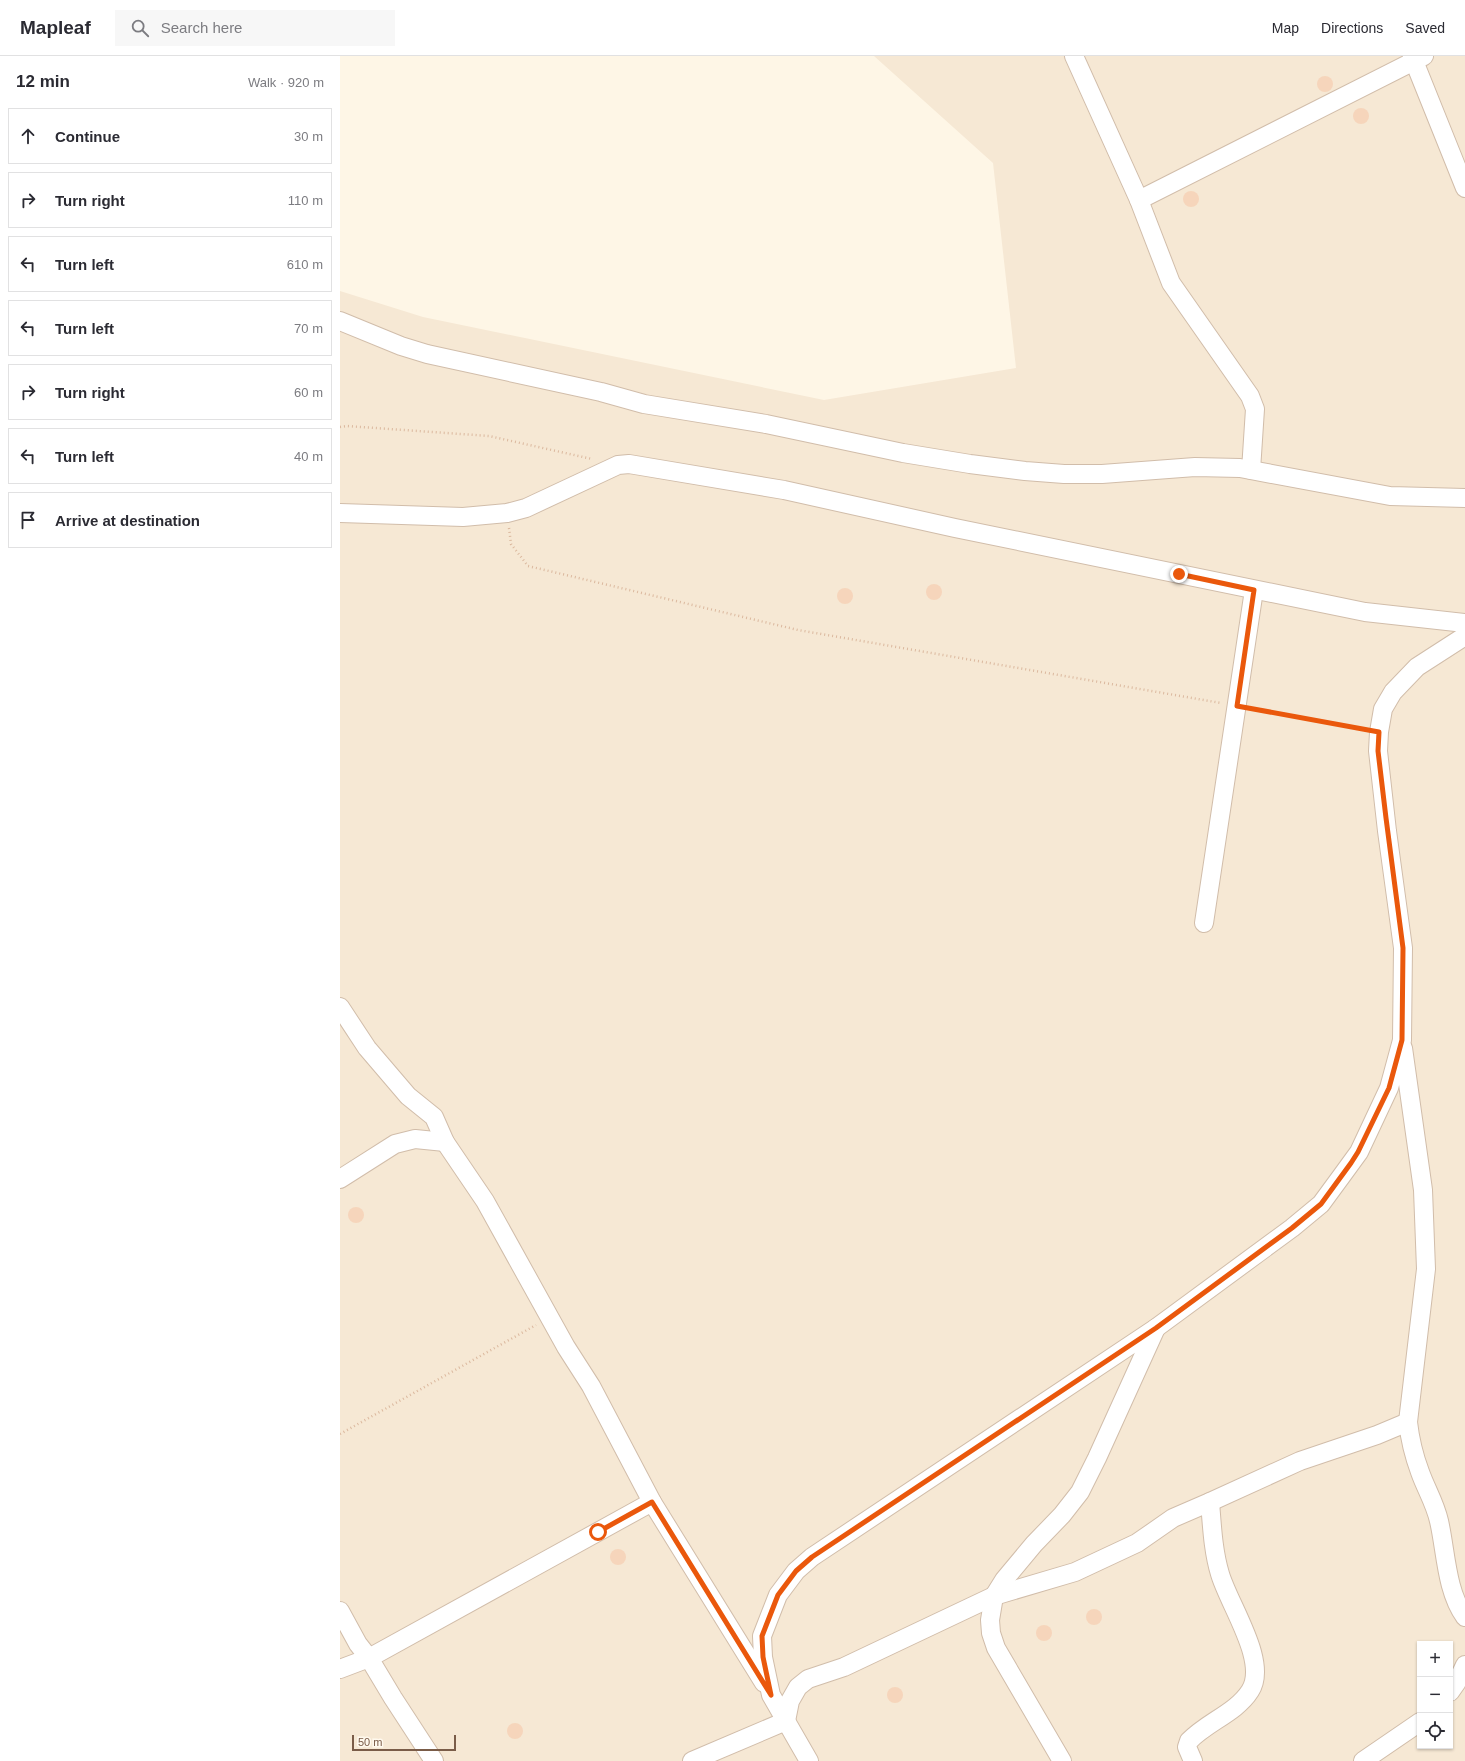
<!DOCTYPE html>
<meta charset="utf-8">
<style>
:root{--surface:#fff;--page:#f7f7f7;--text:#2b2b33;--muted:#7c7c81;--line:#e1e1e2}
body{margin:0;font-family:Helvetica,sans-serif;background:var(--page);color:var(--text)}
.controls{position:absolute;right:12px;bottom:12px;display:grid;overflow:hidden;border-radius:0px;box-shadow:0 1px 3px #0004}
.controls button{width:36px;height:36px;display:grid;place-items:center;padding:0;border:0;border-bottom:1px solid var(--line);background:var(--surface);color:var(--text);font:20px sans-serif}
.scale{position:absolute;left:12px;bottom:10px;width:104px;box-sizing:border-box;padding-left:4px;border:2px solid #7a5c48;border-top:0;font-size:11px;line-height:14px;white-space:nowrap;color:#7a5c48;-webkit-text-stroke:3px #fff9ee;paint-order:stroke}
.stop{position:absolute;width:12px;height:12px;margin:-9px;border:3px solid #ea580c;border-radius:50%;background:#fff}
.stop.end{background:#ea580c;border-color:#fff;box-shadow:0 1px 4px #0008}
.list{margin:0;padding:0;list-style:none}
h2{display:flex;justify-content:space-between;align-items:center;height:52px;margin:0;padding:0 16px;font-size:17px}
h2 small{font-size:13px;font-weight:400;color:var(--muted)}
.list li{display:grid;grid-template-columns:26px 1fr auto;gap:12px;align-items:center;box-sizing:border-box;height:56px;margin:0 8px 8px;padding:0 8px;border:1px solid var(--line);border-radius:0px}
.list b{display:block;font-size:15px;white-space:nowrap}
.list em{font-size:13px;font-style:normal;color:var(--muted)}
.icon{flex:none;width:22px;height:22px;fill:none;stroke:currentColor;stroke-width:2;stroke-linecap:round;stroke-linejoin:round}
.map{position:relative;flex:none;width:1125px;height:1705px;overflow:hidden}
header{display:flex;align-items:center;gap:24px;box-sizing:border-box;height:56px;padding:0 20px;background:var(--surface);border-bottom:1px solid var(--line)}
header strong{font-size:19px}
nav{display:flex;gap:22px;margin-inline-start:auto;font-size:14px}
.search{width:280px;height:36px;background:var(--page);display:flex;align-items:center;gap:10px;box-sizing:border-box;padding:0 14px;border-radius:0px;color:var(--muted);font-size:15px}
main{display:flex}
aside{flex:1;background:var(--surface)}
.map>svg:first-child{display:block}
</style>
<header>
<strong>Mapleaf</strong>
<div class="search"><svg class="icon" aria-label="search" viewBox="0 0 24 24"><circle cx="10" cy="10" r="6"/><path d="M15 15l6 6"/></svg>Search here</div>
<nav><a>Map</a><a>Directions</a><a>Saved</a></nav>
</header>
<main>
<aside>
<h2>12 min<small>Walk · 920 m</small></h2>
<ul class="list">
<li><svg class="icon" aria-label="ahead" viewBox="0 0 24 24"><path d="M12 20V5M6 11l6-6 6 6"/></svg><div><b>Continue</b></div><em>30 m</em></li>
<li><svg class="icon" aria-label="right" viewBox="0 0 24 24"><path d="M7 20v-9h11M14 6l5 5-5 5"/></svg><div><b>Turn right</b></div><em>110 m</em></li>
<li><svg class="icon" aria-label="left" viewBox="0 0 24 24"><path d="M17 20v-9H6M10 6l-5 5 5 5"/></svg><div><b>Turn left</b></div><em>610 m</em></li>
<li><svg class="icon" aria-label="left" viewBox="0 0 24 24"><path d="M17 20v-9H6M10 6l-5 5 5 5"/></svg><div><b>Turn left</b></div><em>70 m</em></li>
<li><svg class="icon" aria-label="right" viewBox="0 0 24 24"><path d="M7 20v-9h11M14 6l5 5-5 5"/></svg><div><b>Turn right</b></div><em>60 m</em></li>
<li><svg class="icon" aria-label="left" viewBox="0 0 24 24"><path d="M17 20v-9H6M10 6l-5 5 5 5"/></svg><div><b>Turn left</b></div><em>40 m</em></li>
<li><svg class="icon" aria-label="arrive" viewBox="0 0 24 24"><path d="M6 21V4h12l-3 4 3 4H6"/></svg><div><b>Arrive at destination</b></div></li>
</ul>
</aside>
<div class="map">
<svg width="1125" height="1705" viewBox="0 0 1125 1705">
<rect width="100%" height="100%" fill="#fef6e6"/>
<path fill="#f6e8d4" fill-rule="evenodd" d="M534,0H1125V1705H0V235L83,261L484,344L676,312L653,107ZM1080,1588H1110V1690H1080Z"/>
<g fill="#f6d5bb">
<circle cx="985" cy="28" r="8"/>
<circle cx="1021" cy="60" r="8"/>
<circle cx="851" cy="143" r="8"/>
<circle cx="594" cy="536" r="8"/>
<circle cx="505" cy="540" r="8"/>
<circle cx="16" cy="1159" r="8"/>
<circle cx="278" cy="1501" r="8"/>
<circle cx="754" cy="1561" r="8"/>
<circle cx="704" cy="1577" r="8"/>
<circle cx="555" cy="1639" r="8"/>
<circle cx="175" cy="1675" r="8"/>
</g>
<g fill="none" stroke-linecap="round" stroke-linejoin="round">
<defs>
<g id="minor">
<path d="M734,0L799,144L831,227L910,340L915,353L911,414"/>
<path d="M1072,0L1125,132"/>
<path d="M799,144L1084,0"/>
<path d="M0,265L61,290L87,298L261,336L304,348L426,368L563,397L630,408L685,415L724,418H762L855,411L900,412L1050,440L1125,442"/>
<path d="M0,457L123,461L167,457L186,452L278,409L289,408L444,434L615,472L1025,556L1125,567"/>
<path d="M864,867L914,534"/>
<path d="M0,951L27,992L68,1040L94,1061L105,1086L145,1145L226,1291L251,1330L312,1446L29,1602L0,1613"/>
<path d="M1063,992L1083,1134L1086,1213L1068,1366C1070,1384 1074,1400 1080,1416C1086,1433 1095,1447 1099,1465C1106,1495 1106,1535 1125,1561"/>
<path d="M0,1123L55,1088L75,1083L105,1086"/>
<path d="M312,1446L424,1627"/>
<path d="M0,1555L18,1588L29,1602L53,1642L94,1705"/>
<path d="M1110,1636L1117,1626L1125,1609"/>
<path d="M352,1705L446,1665L450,1645L458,1631L468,1623L504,1611L654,1540L735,1516L797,1487L833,1462L870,1446L960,1405L1037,1379L1068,1366"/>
<path d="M469,1705L431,1639L423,1601L422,1580L438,1539L456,1515L472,1501L816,1272L952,1172L981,1148L1003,1118L1019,1096L1049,1032L1062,984L1063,892L1047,775L1038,695L1039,676L1043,653L1053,636L1077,611L1125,580"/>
<path d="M722,1705L656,1592L651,1577L650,1564L654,1540L664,1524L694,1488L722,1459L740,1436L757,1402L816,1272"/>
<path d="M853,1705L847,1691L849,1685C867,1666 896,1657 910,1635C929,1606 889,1549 880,1518C873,1495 872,1470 870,1446"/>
<path d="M1023,1705L1080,1666"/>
</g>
</defs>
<use href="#minor" stroke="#d1bdaa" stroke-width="20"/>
<g stroke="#dbb89e" stroke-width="2.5" stroke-dasharray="1 3" stroke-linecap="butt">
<path d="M0,371L7,370L149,380L252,403"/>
<path d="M169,472L171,488L188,510L458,574L881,647"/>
<path d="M912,652L1025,673"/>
<path d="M0,1378L196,1269"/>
</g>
<use href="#minor" stroke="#fff" stroke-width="18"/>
</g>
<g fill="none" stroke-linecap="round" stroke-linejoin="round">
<path stroke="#ea580c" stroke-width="5" d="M258,1476L312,1446L431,1639L423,1601L422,1580L438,1539L456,1515L472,1501L816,1272L952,1172L981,1148L1011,1107L1018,1096L1049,1032L1062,984L1063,892L1046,762L1038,695L1039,676L897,650L914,534L839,518"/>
</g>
</svg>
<div class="controls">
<button>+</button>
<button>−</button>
<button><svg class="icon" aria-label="locate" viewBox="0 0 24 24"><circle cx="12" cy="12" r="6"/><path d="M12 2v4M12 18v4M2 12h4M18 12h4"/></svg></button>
</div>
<div class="scale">50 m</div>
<div class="stop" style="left:258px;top:1476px"></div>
<div class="stop end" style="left:839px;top:518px"></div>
</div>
</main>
